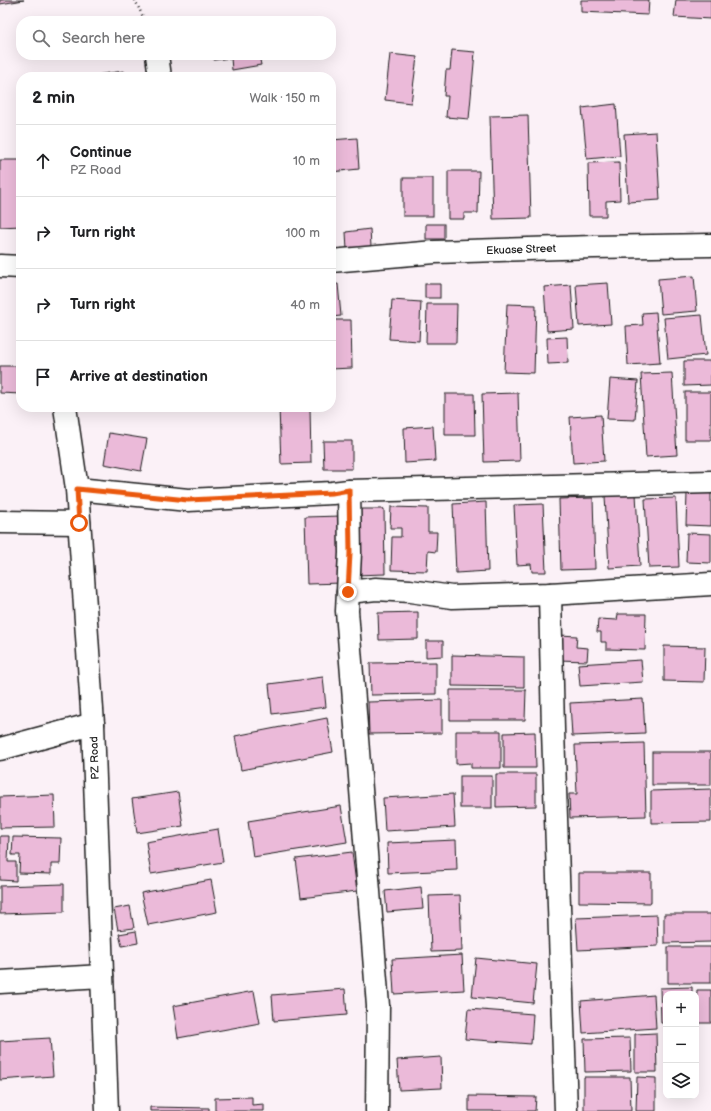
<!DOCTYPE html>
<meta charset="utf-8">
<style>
:root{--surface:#fff;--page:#f6f6f6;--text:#202124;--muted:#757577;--line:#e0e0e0}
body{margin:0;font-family:"Balsamiq Sans",sans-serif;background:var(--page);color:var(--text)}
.controls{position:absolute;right:12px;bottom:12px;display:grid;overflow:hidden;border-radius:8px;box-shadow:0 4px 16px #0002}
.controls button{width:36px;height:36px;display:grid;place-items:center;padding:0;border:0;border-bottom:1px solid var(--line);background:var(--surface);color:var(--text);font:20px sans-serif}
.stop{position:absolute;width:12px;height:12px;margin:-9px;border:3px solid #ea580c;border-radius:50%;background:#fff}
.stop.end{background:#ea580c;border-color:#fff;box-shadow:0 1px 4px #0008}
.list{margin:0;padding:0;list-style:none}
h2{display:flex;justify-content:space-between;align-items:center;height:52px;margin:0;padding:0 16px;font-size:17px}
h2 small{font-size:13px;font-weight:400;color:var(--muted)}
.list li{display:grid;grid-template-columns:26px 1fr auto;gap:12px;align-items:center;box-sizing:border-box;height:72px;padding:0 16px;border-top:1px solid var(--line)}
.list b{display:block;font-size:15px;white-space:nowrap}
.list p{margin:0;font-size:13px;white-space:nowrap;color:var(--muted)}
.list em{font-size:13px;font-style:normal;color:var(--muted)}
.icon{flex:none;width:22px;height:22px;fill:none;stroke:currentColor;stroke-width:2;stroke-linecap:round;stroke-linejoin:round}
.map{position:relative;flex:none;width:711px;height:1111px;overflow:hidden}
.search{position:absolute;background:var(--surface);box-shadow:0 4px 16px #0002;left:16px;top:16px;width:320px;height:44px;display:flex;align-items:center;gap:10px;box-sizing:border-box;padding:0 14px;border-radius:16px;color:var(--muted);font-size:15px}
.panel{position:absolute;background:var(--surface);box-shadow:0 4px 16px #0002;left:16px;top:72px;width:320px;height:340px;border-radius:16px}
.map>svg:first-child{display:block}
</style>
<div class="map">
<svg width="711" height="1111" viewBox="0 0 711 1111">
<rect width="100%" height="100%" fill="#fbf1f7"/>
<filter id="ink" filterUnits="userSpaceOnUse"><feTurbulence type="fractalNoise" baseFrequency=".025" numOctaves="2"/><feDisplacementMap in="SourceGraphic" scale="8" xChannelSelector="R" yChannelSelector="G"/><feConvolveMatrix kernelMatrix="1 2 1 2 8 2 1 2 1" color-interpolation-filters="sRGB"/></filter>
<g filter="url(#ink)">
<g fill="#ebbad9" stroke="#1c1c1c">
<path d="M0,0H24L0,4Z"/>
<path d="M581,0H649L648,15L581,12Z"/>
<path d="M676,0H711V19L674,17Z"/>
<path d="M452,50L475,52L469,119L446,117L448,96H444L446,70H450Z"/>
<path d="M390,54L417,57L411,103L385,100Z"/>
<path d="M213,55H259L261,65L232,70L231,58L214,60Z"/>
<path d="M124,71L125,77H97L96,75Z"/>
<path d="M616,104L620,156L587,159L582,108Z"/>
<path d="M528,115L531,218L493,219L490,116Z"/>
<path d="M656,132L660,200L628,202L624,134Z"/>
<path d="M357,138L359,169L331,172V140Z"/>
<path d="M0,160H21V226L0,227Z"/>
<path d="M619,162L620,200L606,201V216H589L588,163Z"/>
<path d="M448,171H479L478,213H464V219H448Z"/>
<rect x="403" y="178" width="30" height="38"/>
<rect x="426" y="224" width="18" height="15"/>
<path d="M370,229L371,247L347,250L346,232Z"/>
<path d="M694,276L697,311L661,314L658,279Z"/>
<path d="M608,283L611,324L579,326L576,285Z"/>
<path d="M338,284L341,316L331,317V285Z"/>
<rect x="425" y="284" width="15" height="14"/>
<path d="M571,285L574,329L547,331L544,287Z"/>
<path d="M392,300L421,302L419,341L389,339Z"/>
<path d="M427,304H457L456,343H426Z"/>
<path d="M507,304L536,305L534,373L504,372Z"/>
<path d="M656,312L660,363L628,365L626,326L643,325L642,313Z"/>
<path d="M702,315L706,355L668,359L664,318Z"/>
<path d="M331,320H351L352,368L331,369Z"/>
<path d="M567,337L568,363L548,364L547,338Z"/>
<path d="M684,361H711V385L684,386Z"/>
<path d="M0,366H21V394L0,393Z"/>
<path d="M672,373L677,455L646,457L641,374Z"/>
<path d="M610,379L638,381L635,420L607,419Z"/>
<rect x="685" y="392" width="26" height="48"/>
<path d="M518,393L520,461L484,462L482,394Z"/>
<path d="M445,394H474L475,435H445Z"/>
<path d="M279,407H310L311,463L281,464Z"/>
<path d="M601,415L604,461L573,463L570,417Z"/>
<path d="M433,426L435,461L405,463L404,428Z"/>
<path d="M109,433L147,439L141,471L104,464Z"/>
<path d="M323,441H352V469H324Z"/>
<path d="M687,493H711V526L686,525Z"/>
<path d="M636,494L640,566L609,568L605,496Z"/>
<path d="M593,498L595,569L561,570L559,499Z"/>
<path d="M676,498L679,567L649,568L645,499Z"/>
<path d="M486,502L488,571L456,573L453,504Z"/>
<path d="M543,504L546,572H532L531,564L517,565L514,505Z"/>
<path d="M391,507L428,508V532H437L436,552L428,551L427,571L391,570L392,537H401V528H390Z"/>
<path d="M354,509H384L385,574L355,575Z"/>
<path d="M341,516L343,583L307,584L305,517Z"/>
<path d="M687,533L711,534V563L686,562Z"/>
<path d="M418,612V639L379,640L378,613Z"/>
<path d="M618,614H646L645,650L606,649V642H601V632H597L598,619L617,620Z"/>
<path d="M560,635L577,636L576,647L588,648L587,661L559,660Z"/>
<path d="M426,641H443V656L426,657Z"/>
<path d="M664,646L705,647L704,682L664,681Z"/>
<path d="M452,655L524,657V687L452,686Z"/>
<path d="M641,660L643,682L580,686L578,664Z"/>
<path d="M436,662V694L371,695L370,663Z"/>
<path d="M323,677L326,707L272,714L269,684Z"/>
<path d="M450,690H526L525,720H450Z"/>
<path d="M643,699L645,733L572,736L570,703Z"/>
<path d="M442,700V733L369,734L368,702Z"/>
<path d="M327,718L333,752L241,770L235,736Z"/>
<path d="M456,731H501V768H471V763L456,764Z"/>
<path d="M535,732L536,768H504V733Z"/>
<path d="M644,743L646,816L570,818L569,794H577L575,745Z"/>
<rect x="652" y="752" width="59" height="33"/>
<path d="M496,774H536V806L496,807Z"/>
<rect x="460" y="776" width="32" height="32"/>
<path d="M711,789V822L651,823V791Z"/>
<path d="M178,792L183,826L137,833L132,799Z"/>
<path d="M453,794L455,827L385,831L383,798Z"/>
<path d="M54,795L55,827L0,828V797Z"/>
<path d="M341,806L347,842L253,857L248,821Z"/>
<path d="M218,829L223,862L151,874L146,842Z"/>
<path d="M0,836H9L8,862H16V881L0,880Z"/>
<path d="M13,837L61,838L60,864H51V874L19,873L20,855H12Z"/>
<path d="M456,840L457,870L388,873L387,843Z"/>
<path d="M352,852L357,891L301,898L296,859Z"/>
<path d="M579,873H651V903L579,902Z"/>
<path d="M211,880L217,912L148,925L141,893Z"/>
<path d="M64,884V912L0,914V886Z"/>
<path d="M421,887L423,909L387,912L385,891Z"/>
<path d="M460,895L462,951L431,952L429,896Z"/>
<path d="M130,906L134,928L118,930L114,909Z"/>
<path d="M664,914H711V942L664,943Z"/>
<path d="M657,915L658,946L578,950L576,918Z"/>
<path d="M136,931L138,943L122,946L119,934Z"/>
<rect x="668" y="947" width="43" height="36"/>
<path d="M462,955L464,990L394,994L392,959Z"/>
<path d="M476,958L537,964L533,1003L472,997Z"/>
<path d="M692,987V994H666V1023H661L660,988Z"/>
<path d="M345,989L347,1015L274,1021L272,995Z"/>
<path d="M697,990H711V1023H696Z"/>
<path d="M254,991L260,1023L178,1038L173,1006Z"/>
<path d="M654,995L656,1028L583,1033L581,1001Z"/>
<path d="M468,1009L533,1014L531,1044L465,1039Z"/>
<path d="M656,1033L657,1072H635V1034Z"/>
<path d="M50,1038L53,1076L0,1080V1041Z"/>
<path d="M630,1038L631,1071L585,1072L584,1039Z"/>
<path d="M441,1057L442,1088L399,1090L397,1060Z"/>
<path d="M584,1077H630L631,1111H584Z"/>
<path d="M637,1077L656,1078V1111H636Z"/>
<path d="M469,1096L536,1097L535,1111H469Z"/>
<path d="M252,1097V1105L264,1104V1111H215V1098Z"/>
<path d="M150,1107L209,1108V1111H150Z"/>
</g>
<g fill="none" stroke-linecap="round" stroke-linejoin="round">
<defs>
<g id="minor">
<path d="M157,55L160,77"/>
<path d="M331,261L435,252L594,247L711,245"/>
<path d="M0,266L21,267"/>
<path d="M65,407L77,489L93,724L107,1111"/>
<path d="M77,489L188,500L332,493L349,491L711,482"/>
<path d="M349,491L350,553L347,611L378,1006L377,1111"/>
<path d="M0,522L79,523"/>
<path d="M348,592L376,589L410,591L452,597L550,594L711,584"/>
<path d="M550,594L553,730L566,1111"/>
<path d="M0,749L93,724"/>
<path d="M0,982L102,976"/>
</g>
</defs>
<use href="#minor" stroke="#1c1c1c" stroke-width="25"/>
<path stroke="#1c1c1c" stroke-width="2.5" stroke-dasharray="1 3" stroke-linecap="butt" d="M135,0L145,21"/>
<use href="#minor" stroke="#fff" stroke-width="22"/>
</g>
</g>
<g fill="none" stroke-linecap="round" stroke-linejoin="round" filter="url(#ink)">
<path stroke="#ea580c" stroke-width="5" d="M79,523L77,489L188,500L332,493L349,490L350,553L348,592"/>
</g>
<g text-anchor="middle" stroke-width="3" stroke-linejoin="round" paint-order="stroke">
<g font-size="11" fill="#1c1c1c" stroke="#fff">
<text transform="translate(521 249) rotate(-2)" y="4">Ekuase Street</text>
<text transform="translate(94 758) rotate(-92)" y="4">PZ Road</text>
</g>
</g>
</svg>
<div class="controls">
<button>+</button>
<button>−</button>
<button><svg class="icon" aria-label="layers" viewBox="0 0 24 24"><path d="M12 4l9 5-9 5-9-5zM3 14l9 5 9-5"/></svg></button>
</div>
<div class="stop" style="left:79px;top:523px"></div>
<div class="stop end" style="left:348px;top:592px"></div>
<div class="search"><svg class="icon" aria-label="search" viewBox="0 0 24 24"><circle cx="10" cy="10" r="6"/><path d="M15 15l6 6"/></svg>Search here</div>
<section class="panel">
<h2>2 min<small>Walk · 150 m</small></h2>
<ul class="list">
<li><svg class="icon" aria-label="ahead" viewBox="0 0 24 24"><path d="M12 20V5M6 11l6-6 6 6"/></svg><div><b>Continue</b><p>PZ Road</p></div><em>10 m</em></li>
<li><svg class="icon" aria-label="right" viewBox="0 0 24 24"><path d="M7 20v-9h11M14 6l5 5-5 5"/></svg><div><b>Turn right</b></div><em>100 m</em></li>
<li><svg class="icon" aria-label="right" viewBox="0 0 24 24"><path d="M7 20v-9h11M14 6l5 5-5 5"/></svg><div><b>Turn right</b></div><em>40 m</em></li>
<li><svg class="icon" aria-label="arrive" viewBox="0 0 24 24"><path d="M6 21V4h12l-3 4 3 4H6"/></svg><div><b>Arrive at destination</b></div></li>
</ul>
</section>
</div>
